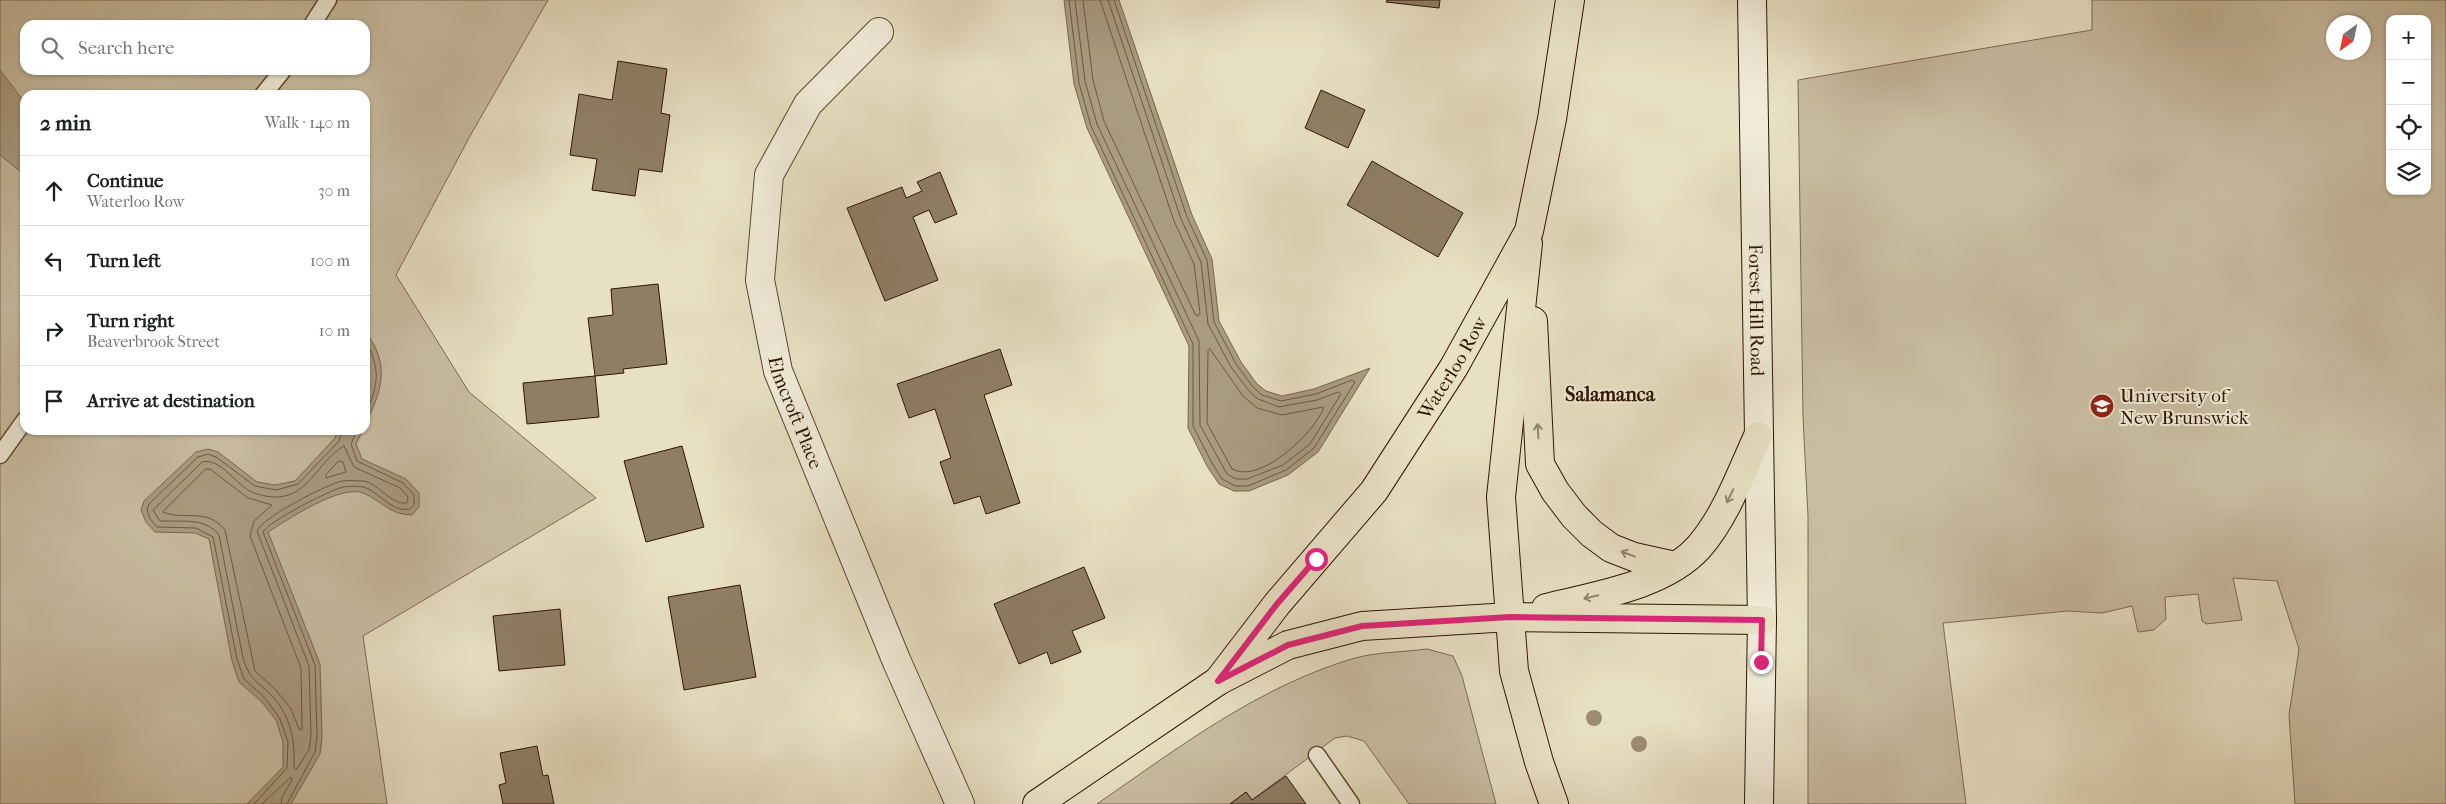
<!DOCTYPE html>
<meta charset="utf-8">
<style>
:root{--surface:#fff;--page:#f6f6f6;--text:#202124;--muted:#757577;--line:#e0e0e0}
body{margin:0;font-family:"IM FELL French Canon",serif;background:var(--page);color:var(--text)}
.controls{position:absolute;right:15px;top:15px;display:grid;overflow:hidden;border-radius:10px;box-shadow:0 1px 4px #0004}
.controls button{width:45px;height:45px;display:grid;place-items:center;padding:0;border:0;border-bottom:1px solid var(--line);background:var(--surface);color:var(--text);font:25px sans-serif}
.compass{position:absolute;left:2326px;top:15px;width:45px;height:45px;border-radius:50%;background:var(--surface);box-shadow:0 1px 4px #0004;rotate:213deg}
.stop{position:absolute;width:15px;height:15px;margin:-11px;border:4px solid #db2777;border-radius:50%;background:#fff}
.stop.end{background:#db2777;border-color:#fff;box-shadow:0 1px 5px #0008}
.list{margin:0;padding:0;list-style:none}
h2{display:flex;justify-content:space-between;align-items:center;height:65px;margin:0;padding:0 20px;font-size:21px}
h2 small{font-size:16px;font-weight:400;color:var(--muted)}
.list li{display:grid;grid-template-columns:32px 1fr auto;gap:15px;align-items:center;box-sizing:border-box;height:70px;padding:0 20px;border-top:1px solid var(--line)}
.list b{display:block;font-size:19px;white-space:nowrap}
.list p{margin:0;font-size:16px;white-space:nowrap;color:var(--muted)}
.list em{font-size:16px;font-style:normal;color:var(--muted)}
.icon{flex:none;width:28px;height:28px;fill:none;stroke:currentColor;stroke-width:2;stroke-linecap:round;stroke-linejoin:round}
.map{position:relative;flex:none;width:2446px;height:804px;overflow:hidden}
.search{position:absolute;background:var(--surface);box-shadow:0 1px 4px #0004;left:20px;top:20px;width:350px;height:55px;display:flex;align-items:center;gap:12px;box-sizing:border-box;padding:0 18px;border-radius:15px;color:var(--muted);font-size:19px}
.panel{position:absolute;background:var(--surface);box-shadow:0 1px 4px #0004;left:20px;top:90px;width:350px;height:345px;border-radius:15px}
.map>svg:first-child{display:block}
</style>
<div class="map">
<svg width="2446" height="804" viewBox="0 0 2446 804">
<rect width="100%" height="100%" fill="#e8e0c3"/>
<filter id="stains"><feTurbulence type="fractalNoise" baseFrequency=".004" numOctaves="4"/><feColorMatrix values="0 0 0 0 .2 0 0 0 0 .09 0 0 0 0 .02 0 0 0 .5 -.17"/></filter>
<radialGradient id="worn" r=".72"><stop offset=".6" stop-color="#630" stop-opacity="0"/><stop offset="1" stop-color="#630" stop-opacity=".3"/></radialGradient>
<g fill="#c9bda2" stroke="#7c6851" fill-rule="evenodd">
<path d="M0,0H548L470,136L396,275L469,392L596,498L363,636L387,804H0ZM25,25H365V70H25ZM25,95H365V430H25Z"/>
<path d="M2092,0H2446V804H2295L2289,715L2299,649L2277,581L2233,578L2242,620L2206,624L2202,621L2198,594L2165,597L2166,619L2154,630L2138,632L2132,606L2102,613L2068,611L1943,623L1966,804H1808V516L1803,417L1798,80L2092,30ZM2390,19H2427V191H2390ZM2334,22H2364V52H2334Z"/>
<path d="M1427,649L1453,656L1462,676L1496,804H1409L1364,741L1347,736L1335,738L1252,800L1246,792L1230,804H1097C1178,748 1259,686 1355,658C1378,652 1404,652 1427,649Z"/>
</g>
<g fill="#a99b81" stroke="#78654d">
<path d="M1064,0H1119L1192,215L1212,259L1219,321L1241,362L1257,384L1266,391L1282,396L1314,389L1370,368L1318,452L1288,475L1249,491H1234L1219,484L1207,466L1188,428L1189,346L1087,128L1074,84Z"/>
<path d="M0,70L25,103V175L0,155Z"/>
<path d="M365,331C391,365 382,390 365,425Z"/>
<path d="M338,430H363L356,444L362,459L406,479L419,493V507L412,515C389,515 381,500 363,493C341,484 287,520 268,532L320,664L322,737L320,754L291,804H247L283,767V742L276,720L261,701L239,682L232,661L209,539L195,533L155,532L146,522L141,510L144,501L196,452L208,449L218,452L257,482L275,485L295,481L335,438Z"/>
</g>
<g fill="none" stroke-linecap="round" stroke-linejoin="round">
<g stroke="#6c5840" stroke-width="1">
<path d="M1069,0L1079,83L1091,126L1193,344V426L1212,463L1222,479L1235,486H1248L1286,470L1314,448L1355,382L1352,380L1316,394L1281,401L1262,395L1253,387L1236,364L1214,322L1207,260L1187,217L1114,0"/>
<path d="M1075,0L1085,81L1097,124L1199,341L1200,425L1227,474L1236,479H1247L1283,465L1310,444L1341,394L1338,392L1317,400L1279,407L1258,399L1249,391L1231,367L1208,324L1201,262L1181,219L1108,0"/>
<path d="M1083,0L1093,80L1104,121L1195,314L1198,316L1200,313L1194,264L1174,221L1100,0"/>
<path d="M365,340C381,369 379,385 365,414"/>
<path d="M1210,349L1243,396L1257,408L1282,415L1323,407C1323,413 1318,418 1315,423C1301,443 1258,483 1232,469L1207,423L1208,351Z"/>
<path d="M344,446L354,467L400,488L408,497L407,503C390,505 379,483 363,481C357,481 349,480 343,481C329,483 261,518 257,531L309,666L311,736L309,750L296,770L294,768C295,738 291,714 268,692C253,678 250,679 243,658L219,535C206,517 179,522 160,521L153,510L202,462C221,457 237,487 254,493C307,511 312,464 344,446Z"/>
<path d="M339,461L343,462L346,472L326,478V475Z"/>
<path d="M206,469H210L248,498L272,505L254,521L250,536L301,668L302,730L299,729L291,709L275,689L255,671L225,530C207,507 183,521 163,512Z"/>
<path d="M254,804L287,768L288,742L280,719L265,698L244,679L237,659L213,537L196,528L157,527L150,519L147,509L149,504L198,457L208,454L216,457L255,486L276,490L298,484L339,441L342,430"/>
<path d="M262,804L291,777L292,780L282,797L281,804"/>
<path d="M287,804L315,752L317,736L315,665L263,532C269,521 330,490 343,487C348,486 357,486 363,487C379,491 391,513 410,509L414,505V495L403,483L357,461L351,444L357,430"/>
</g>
</g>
<g fill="#8f7e65" stroke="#2f1400">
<path d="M1387,0H1440L1439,8L1386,2Z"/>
<path d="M618,61L667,69L661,113L670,115L662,172L639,169L635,196L592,190L597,159L570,155L579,94L612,100Z"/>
<path d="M1321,90L1365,110L1348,148L1305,128Z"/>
<path d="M1372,161L1463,213L1438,257L1347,205Z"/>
<path d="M940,172L957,214L935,223L929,210L913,217L938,280L885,301L847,208L902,187L906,198L922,191L917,182Z"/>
<path d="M658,284L667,364L623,369L624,373L595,376L588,318L613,315L611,289Z"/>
<path d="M1000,349L1012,385L984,395L1020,503L986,514L980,496L954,504L940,462L951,458L935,409L909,418L897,384Z"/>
<path d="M595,376L599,417L527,424L523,383Z"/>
<path d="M682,446L704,527L646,542L624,461Z"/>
<path d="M1084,567L1105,618L1072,631L1081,652L1051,664L1047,652L1019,664L994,604Z"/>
<path d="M740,585L756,677L684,690L668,597Z"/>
<path d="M560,609L565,665L499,671L493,616Z"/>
<path d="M537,746L543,776L548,775L554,804H503L499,785L506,783L500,753Z"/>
<path d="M1286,776L1306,804H1230L1246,792L1252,800Z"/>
</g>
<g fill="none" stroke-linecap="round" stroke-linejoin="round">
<defs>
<g id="lane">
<path d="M312,25L328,0"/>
<path d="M263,95L283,70"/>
<path d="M0,455L25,420"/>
<path d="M1317,755L1351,804"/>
</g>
<g id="street">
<path id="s1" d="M879,32L808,104L769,175L760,280L778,371L897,662L960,804"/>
</g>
<g id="secondary">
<path id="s2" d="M1752,0L1762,620L1759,804"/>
</g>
<g id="primary">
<path d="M1528,243L1501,497L1514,671L1539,762L1554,804"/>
<path d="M1533,321L1540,464L1555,491L1574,516L1592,534L1611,548L1634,557L1675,566"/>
<path d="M1546,608C1594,596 1664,586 1699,547C1726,516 1741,473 1758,436"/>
<path id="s3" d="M1218,681L1277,604L1374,491L1454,367L1529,231L1552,119L1570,0"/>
<path d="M1037,804L1218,681L1288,645L1362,626L1510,617L1762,620"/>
</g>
</defs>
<use href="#lane" stroke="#5d4731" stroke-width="19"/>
<use href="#street" stroke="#5d4731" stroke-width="30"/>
<use href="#secondary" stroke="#2f1400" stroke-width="30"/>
<use href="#primary" stroke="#2f1400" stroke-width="30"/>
<use href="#lane" stroke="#f0ebd8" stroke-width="16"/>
<use href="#street" stroke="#f0ebd8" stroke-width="28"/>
<use href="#secondary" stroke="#f0ebd8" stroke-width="28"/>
<use href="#primary" stroke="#e8e0c3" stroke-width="28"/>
</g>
<g fill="#9c8c73">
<circle cx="1594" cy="718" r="8"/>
<circle cx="1639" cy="744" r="8"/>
</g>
<defs><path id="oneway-shaft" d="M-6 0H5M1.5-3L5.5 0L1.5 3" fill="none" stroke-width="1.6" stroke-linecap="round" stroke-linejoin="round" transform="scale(1.25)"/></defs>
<g stroke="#95846b">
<use href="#oneway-shaft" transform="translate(1538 431) rotate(-93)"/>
<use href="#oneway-shaft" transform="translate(1730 496) rotate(116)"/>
<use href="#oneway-shaft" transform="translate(1628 554) rotate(-159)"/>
<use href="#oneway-shaft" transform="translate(1591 597) rotate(166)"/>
</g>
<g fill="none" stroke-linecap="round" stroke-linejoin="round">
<path stroke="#db2777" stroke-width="6" d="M1316,559L1277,604L1218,681L1288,645L1362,626L1510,617L1762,620L1761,662"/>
</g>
<defs>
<symbol id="university-disc" viewBox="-11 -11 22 22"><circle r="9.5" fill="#8f2418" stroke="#f0ebd8"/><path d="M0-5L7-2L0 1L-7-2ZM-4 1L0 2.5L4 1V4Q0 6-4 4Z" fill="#fff"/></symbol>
</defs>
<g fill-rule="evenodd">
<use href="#university-disc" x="2088" y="392" width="28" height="28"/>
</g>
<g text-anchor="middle" stroke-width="4" stroke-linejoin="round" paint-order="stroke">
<g font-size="19" fill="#2f1400" stroke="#f0ebd8">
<text dy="7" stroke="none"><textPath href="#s2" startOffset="310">Forest Hill Road</textPath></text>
<text dy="7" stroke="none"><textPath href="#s3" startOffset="392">Waterloo Row</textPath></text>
<text dy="7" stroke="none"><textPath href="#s1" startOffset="425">Elmcroft Place</textPath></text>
</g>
<g font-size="19" fill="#2f1400" stroke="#f0ebd8" text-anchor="start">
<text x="2120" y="402">University of<tspan x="2120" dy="22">New Brunswick</tspan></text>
</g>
<g font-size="20" font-weight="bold" fill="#2f1400" stroke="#f0ebd8">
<text x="1610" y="401">Salamanca</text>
</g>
</g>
<rect width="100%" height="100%" filter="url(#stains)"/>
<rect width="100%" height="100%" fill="url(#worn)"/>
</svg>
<div class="controls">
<button>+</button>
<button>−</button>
<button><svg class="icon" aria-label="locate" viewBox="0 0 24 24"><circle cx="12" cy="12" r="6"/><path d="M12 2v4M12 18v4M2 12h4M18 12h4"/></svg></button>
<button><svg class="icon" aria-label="layers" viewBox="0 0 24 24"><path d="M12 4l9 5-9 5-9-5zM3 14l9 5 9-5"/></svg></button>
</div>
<svg class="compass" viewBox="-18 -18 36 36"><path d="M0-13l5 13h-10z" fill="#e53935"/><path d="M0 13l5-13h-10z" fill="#757577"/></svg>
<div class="stop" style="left:1316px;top:559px"></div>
<div class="stop end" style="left:1761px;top:662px"></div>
<div class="search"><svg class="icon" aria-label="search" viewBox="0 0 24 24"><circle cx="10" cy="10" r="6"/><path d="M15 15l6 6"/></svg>Search here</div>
<section class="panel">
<h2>2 min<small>Walk · 140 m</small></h2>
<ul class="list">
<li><svg class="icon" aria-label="ahead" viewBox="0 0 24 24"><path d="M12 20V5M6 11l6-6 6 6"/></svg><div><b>Continue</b><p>Waterloo Row</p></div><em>30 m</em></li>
<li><svg class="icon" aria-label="left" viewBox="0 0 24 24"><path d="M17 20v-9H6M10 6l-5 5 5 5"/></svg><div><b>Turn left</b></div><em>100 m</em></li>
<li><svg class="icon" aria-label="right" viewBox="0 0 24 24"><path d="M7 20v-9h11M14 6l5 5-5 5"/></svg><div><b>Turn right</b><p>Beaverbrook Street</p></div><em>10 m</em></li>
<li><svg class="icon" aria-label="arrive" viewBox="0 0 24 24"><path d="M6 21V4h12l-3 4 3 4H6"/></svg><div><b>Arrive at destination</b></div></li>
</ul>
</section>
</div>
